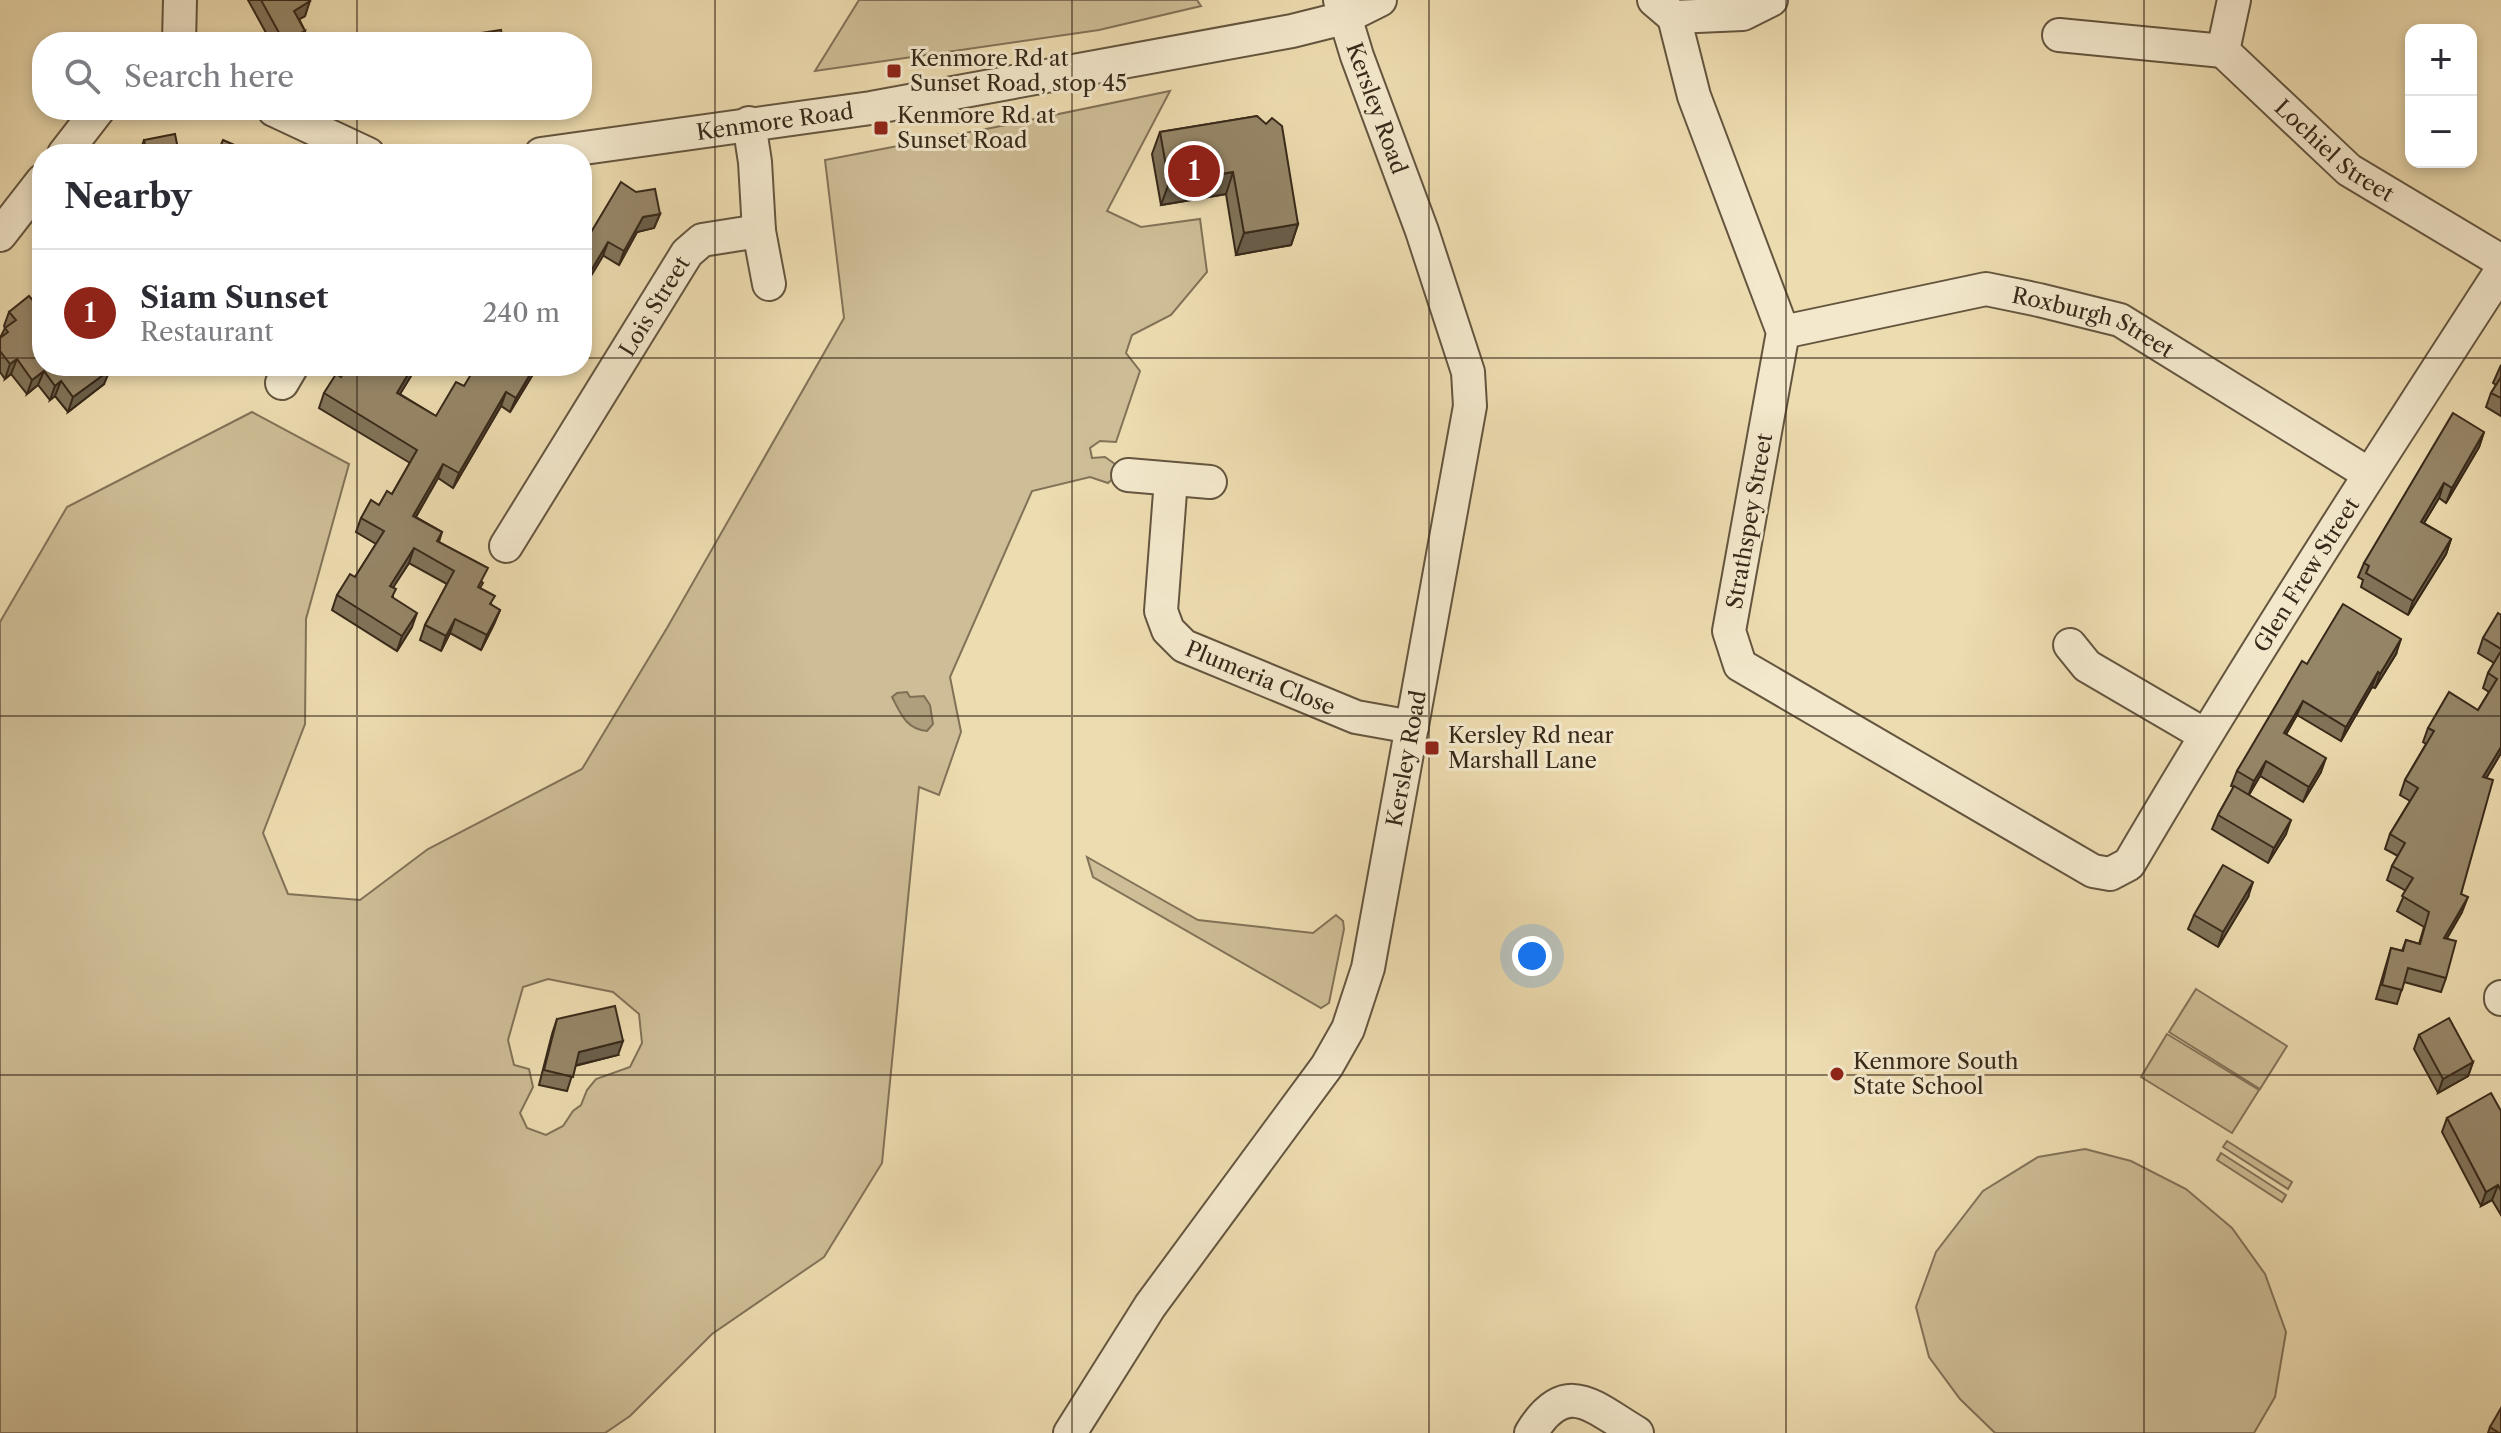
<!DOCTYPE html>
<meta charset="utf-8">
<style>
:root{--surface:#fff;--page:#f7f7f7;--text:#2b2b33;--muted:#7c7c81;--line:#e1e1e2;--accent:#8f2418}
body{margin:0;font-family:"Libre Caslon Text",serif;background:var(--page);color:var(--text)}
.controls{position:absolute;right:24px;top:24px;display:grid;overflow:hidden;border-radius:16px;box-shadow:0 4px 12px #0003}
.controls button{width:72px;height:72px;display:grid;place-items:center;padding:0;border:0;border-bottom:2px solid var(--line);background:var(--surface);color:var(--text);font:40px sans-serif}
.you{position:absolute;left:1532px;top:956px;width:28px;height:28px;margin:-20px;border:6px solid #fff;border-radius:50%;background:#1a73e8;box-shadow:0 0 0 12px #1a73e833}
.badge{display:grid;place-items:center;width:52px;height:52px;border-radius:50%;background:var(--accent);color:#fff;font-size:26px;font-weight:700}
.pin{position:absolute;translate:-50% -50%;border:4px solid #fff;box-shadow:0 2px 8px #0006}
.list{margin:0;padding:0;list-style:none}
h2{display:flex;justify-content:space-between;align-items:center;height:104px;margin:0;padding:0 32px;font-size:34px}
h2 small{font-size:26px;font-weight:400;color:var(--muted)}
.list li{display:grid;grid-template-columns:52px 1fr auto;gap:24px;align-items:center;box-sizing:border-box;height:128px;padding:0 32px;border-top:2px solid var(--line)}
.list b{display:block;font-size:30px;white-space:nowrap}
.list p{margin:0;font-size:26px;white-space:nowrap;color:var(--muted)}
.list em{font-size:26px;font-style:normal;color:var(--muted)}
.icon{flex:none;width:44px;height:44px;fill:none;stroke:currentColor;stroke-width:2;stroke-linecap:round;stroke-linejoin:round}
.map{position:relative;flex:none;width:2501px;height:1433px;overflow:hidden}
.search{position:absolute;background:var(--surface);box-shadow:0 4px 12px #0003;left:32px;top:32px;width:560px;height:88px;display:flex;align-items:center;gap:20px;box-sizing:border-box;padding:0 28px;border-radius:32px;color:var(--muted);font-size:30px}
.panel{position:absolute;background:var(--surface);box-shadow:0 4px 12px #0003;left:32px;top:144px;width:560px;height:232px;border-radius:32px}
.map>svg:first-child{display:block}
</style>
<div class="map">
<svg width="2501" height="1433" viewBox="0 0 2501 1433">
<rect width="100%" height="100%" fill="#eddcb0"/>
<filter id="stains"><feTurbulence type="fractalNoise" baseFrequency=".0025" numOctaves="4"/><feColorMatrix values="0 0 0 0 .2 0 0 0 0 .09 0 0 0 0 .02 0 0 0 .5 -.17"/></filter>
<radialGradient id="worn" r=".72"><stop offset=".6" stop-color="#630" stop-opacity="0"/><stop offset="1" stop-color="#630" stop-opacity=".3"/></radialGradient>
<g fill="#cebd96" stroke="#827258" stroke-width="2" fill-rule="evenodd">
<path d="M859,0H1197L1201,6L1099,30L815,71Z"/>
<path d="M1170,91L1107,211L1141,227L1200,219L1207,272L1171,315L1132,335L1126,353L1140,371L1116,442L1100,441L1090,448L1092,458L1105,457L1115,464L1117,475L1108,483L1090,477L1032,491L950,677L961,732L939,795L919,787L882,1163L824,1257L712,1334L630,1416L605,1433H0V622L67,507L252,412L349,464L306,619L305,724L263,833L288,894L360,900L428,849L582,769L667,628L844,318L825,160L996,127ZM548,979L613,992L639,1014L642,1043L630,1067L596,1079L587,1090L581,1105L573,1111L563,1126L546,1135L527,1128L520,1113L533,1087L529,1069L514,1065L508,1040L523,987Z"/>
<path d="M1087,857L1198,920L1313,933L1336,915L1343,921L1344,929L1329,1003L1321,1008L1093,877Z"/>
<path d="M2196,989L2287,1046L2260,1089L2169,1032Z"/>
<path d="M2167,1034L2259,1090L2232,1133L2141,1077Z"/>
<path d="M2227,1141L2292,1182L2288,1189L2223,1147Z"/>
<path d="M2085,1149L2131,1161L2186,1189L2232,1228L2265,1274L2286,1332L2275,1397L2254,1433H1995L1960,1399L1929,1357L1916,1307L1936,1252L1983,1191L2038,1157Z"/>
<path d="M2221,1153L2286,1195L2282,1202L2217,1160Z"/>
</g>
<path fill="#af9f7d" stroke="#7f6f55" stroke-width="2" d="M907,692L910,697L924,696L930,705L933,724L927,731C906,729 901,714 892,697L897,693Z"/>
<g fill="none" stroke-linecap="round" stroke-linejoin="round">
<defs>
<g id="minor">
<path d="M1654,0L1674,17L1743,14L1771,0"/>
<path id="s1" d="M2234,0L2223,51L2349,170L2501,261"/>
<path id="s2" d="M1674,17L1694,96L1783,332L1729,631L1740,665L2093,871L2110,874L2129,864C2247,663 2374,467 2501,271"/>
<path d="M2059,35L2223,51"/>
<path d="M179,42L180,0"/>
<path d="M274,110L368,154"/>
<path d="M749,123L755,162L759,231L769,284"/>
<path d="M64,154L98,110"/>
<path id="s3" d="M541,154L871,108L1292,31L1344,18L1380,0"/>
<path d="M0,235L42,181"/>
<path id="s4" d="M1783,332L1986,289L2039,300L2120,320L2369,474"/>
<path d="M282,383L292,366"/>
<path d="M1128,475L1210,482"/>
<path id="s5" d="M1171,479L1161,611L1168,630L1184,646L1356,717L1412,727"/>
<path id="s6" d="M506,546L687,253L702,240L759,231"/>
<path d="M2070,645L2087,666L2205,735"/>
<path d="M2501,997V999"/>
<path id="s7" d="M1070,1433L1150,1306L1327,1066L1348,1029L1368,968L1470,406L1468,372L1422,231L1357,56L1340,0"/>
<path d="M1531,1433C1566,1376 1593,1407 1637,1433"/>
</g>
</defs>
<use href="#minor" stroke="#64553f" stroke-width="36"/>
<use href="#minor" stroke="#f3e8cc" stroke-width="32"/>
</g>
<g fill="#817359" stroke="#372819" stroke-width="2">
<path d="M248,0H309L305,16L299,19L305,31L301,42H271Z"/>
<path d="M1257,116L1298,224L1291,245L1236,255L1226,194L1161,205L1152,154L1160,132Z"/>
<path d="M144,140L179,154H139Z"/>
<path d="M660,214L654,228L637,232L619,265L584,244Z"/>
<path d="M9,312L104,384L68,412L55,396L50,400L38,385L27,394L11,374L5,379L0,372V338L5,328L4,326Z"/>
<path d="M2501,365V416L2486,407L2491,393L2496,385L2493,383Z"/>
<path d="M538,366L510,412L501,406L453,488L438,478L416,517L442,532L439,542L483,583L480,588L492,605L500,610L494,624L481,650L450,633L441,651L420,640L425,625L447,584L409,563L393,587V598L412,627L397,651L332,610L337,595L355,577L376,544L356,532L361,518L379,505L392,494L410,463L319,408L324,393L341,377L414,371L400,394L436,416L464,386Z"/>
<path d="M2484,432L2479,447L2446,503L2439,498L2424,523L2451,539L2446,554L2408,615L2361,587L2363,580L2358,577L2364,563Z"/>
<path d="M2501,615V753L2486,778L2461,894L2462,912L2447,938L2446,978L2441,992L2404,982L2397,1004L2376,999L2391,948L2402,951L2406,940L2419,944L2424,927L2397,911L2406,891L2387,880L2392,866L2398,856L2385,849L2390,834L2410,801L2400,795L2405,780L2426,744L2423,742L2428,728L2478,710L2489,692L2483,688L2488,673L2494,663L2478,653L2483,638Z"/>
<path d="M2396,654L2375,688L2372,687L2341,741L2297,715L2286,734L2321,772L2303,802L2260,776L2249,795L2286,834L2268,863L2212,829L2218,815L2234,787L2231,786L2237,771L2307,664Z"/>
<path d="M2248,897L2218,947L2188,929L2194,915Z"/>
<path d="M557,1019L618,1055L575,1066L567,1091L539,1085L552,1034Z"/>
<path d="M2419,1035L2473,1062L2468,1076L2438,1093L2414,1049Z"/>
<path d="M2501,1111V1215L2492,1200L2481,1206L2442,1132L2447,1118Z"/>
<path d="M2490,1427L2501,1433H2488Z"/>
</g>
<g fill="#695e49" stroke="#372819" stroke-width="2">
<path d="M310,1L305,16L289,25L294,11Z"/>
<path d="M305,31L301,42H286Z"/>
<path d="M1233,172L1226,194L1161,205L1169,183Z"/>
<path d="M660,214L654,228L637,232L619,265L624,251L643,217Z"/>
<path d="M1298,224L1291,245L1236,255L1244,233Z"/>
<path d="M608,242L603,256L582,291V286Z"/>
<path d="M17,359L11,374L5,379L10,364Z"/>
<path d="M413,366H416L414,371L392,407L397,393Z"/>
<path d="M535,366H538L510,412L516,398Z"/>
<path d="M110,370L104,384L68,412L73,397Z"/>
<path d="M44,371L38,385L27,394L32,380Z"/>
<path d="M61,381L55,396L50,400L55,386Z"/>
<path d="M506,392L501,406L453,488L459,473Z"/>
<path d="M2484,432L2479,447L2446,503L2452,488Z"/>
<path d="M443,464L438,478L408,530L413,516Z"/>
<path d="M2444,483L2439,498L2416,536L2421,522Z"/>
<path d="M2451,539L2446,554L2408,615L2413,601Z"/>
<path d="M414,548L409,563L385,600L390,586Z"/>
<path d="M500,610L494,624L481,650L487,635Z"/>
<path d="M417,613L412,627L397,651L402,636Z"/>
<path d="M455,619L450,633L441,651L446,636Z"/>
<path d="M2401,639L2396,654L2375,688L2380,674Z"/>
<path d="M2378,672L2372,687L2341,741L2346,727Z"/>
<path d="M2303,701L2297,715L2279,747L2284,733Z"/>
<path d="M2501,747V753L2478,792L2483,777Z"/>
<path d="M2326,758L2321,772L2303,802L2309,787Z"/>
<path d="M2266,761L2260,776L2248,796L2254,781Z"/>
<path d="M2291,820L2286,834L2268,863L2274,848Z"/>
<path d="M2253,882L2248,897L2218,947L2223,932Z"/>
<path d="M2468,897L2462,912L2439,952L2444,938Z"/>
<path d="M623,1041L618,1055L573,1066L579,1052Z"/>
<path d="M2473,1062L2468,1076L2438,1093L2443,1079Z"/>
<path d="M2498,1185L2492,1200L2481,1206L2486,1192Z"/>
</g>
<g fill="#968668" stroke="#372819" stroke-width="2">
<path d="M261,0H309L310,1L294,11L305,31L284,42Z"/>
<path d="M501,30L503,42H475L474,34Z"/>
<path d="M395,34L411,42H391Z"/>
<path d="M1257,116L1266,124L1272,118L1282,126L1298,224L1244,233L1233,172L1169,183L1160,132Z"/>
<path d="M175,134L179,154H147L144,140Z"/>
<path d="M223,140L255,154H217Z"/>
<path d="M621,182L636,192L655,189L660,214L643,217L624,251L608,242L582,286V243L584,244Z"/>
<path d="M29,296L36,304L42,300V366H107L110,370L73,397L61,381L55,386L44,371L32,380L17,359L10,364L0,351V338L8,332L5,328L16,320L9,312Z"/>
<path d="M347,366H413L397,393L436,416L456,382L464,386L476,366H535L516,398L506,392L459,473L443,464L413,516L442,532L437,541L488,568L478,587L495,596L490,604L500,610L487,635L455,619L446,636L425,625L454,571L414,548L390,586L396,589L392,597L417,613L402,636L337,595L350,574L355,577L384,531L361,518L371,500L379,505L387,491L392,494L417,450L324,393L336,374L341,377Z"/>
<path d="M2501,377V398L2491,393Z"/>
<path d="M2453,413L2484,432L2452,488L2444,483L2421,522L2451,539L2413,601L2366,573L2369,566L2364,563Z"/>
<path d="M2343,604L2401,639L2380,674L2378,672L2346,727L2303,701L2284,733L2326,758L2309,787L2266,761L2254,781L2237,771L2302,661L2307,664Z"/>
<path d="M2498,613L2501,615V649L2483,638Z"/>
<path d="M2501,651V747L2483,777L2493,780L2461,894L2468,897L2444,938L2456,941L2446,978L2408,968L2402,990L2382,985L2391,948L2403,951L2406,940L2420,944L2429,912L2402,896L2413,878L2392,866L2405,843L2390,834L2418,788L2405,780L2434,731L2428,728L2449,692L2478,710L2497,679L2488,673Z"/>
<path d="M2234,786L2291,820L2274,848L2218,815Z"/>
<path d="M2223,865L2253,882L2223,932L2194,915Z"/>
<path d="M615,1006L623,1041L579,1052L573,1077L544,1070L557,1019Z"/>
<path d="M2449,1018L2473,1062L2443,1079L2419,1035Z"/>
<path d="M2491,1093L2501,1111V1191L2498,1185L2486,1192L2447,1118Z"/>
<path d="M2501,1408V1433H2499L2490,1427Z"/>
</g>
<path fill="none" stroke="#372819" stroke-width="2" stroke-opacity="0.55" d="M357,0V42M715,0V1433M1072,0V1433M1429,0V1433M1786,0V1433M2144,0V1433M357,110V154M0,358H42M582,358H2501M357,366V1433M0,716H2501M0,1075H2501"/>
<g fill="#8f2418" stroke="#f3e8cc" stroke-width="3">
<rect x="886" y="63" width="16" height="16" rx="4"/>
<rect x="873" y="120" width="16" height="16" rx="4"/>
<rect x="1424" y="740" width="16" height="16" rx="4"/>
<circle cx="1837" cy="1074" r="8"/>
</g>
<g text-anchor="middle" stroke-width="6" stroke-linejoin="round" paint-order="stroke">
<g font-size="22" fill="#372819" stroke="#f3e8cc" text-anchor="start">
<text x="910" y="66">Kenmore Rd at<tspan x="910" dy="25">Sunset Road, stop 45</tspan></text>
<text x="897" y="123">Kenmore Rd at<tspan x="897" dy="25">Sunset Road</tspan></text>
<text x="1448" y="743">Kersley Rd near<tspan x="1448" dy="25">Marshall Lane</tspan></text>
<text x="1853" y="1069">Kenmore South<tspan x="1853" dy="25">State School</tspan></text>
</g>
<g font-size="22" fill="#372819" stroke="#f3e8cc">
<text transform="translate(1377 108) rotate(70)" y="8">Kersley Road</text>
<text dy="8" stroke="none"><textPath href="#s3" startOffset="236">Kenmore Road</textPath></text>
<text dy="8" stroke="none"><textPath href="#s1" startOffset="202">Lochiel Street</textPath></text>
<text dy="8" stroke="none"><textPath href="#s6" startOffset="282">Lois Street</textPath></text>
<text dy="8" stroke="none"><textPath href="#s4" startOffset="320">Roxburgh Street</textPath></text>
<text transform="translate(1749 521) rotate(-80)" y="8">Strathspey Street</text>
<text dy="8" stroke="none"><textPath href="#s2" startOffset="1460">Glen Frew Street</textPath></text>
<text dy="8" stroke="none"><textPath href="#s5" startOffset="258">Plumeria Close</textPath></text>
<text dy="8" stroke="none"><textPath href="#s7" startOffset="768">Kersley Road</textPath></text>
</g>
</g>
<rect width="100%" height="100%" filter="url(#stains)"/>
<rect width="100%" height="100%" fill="url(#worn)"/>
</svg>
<div class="controls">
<button>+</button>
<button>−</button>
</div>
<div class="you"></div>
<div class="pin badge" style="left:1194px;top:171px">1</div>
<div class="search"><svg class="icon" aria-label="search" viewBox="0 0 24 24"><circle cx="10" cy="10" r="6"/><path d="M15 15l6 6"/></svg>Search here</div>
<section class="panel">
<h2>Nearby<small></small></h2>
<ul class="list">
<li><span class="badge">1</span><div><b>Siam Sunset</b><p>Restaurant</p></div><em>240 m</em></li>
</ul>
</section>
</div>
